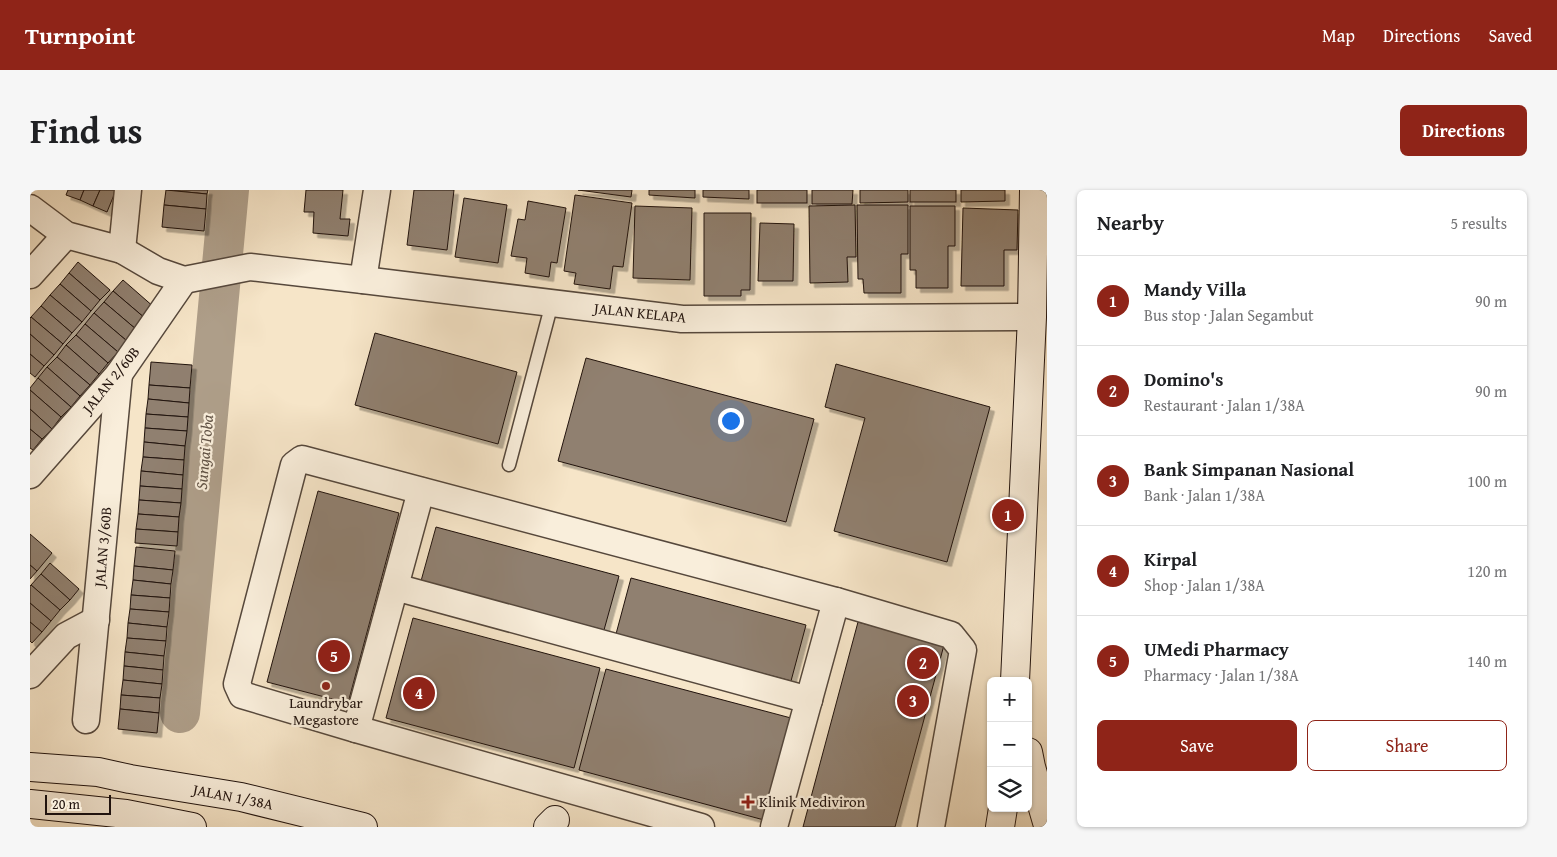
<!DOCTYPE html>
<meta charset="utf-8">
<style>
:root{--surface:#fff;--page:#f6f6f6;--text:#202124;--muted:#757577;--line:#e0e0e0;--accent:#8f2418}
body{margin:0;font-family:"Gentium Book Plus",serif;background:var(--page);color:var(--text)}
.controls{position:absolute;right:15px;bottom:15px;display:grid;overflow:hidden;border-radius:8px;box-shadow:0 1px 4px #0004}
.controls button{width:45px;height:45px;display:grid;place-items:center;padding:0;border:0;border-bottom:1px solid var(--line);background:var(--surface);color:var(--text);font:25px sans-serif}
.scale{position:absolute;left:15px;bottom:12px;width:66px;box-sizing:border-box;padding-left:5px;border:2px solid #21130e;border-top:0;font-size:14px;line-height:18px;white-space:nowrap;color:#21130e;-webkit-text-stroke:4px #f9eedb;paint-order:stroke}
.you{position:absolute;left:700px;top:230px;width:18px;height:18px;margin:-12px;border:4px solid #fff;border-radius:50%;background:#1a73e8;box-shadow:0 0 0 8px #1a73e833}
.badge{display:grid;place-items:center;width:32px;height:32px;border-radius:50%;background:var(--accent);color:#fff;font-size:16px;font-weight:700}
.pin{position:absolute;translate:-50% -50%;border:2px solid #fff;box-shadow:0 1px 5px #0006}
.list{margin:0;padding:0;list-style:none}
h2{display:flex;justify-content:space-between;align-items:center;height:65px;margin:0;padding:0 20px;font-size:21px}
h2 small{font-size:16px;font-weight:400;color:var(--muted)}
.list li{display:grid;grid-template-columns:32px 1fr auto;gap:15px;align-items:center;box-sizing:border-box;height:90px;padding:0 20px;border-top:1px solid var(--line)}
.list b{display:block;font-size:19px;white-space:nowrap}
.list p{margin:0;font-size:16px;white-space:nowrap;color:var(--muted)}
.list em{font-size:16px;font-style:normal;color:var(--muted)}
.actions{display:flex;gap:10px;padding:15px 20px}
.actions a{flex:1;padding:11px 0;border:1px solid var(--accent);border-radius:8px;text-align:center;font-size:18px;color:var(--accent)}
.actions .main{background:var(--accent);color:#fff}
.icon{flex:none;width:28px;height:28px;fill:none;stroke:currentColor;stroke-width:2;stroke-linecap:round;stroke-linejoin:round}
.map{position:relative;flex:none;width:1017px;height:637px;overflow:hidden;border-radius:8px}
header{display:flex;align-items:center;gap:30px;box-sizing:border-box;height:70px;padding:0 25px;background:var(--accent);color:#fff}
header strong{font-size:24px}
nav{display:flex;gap:28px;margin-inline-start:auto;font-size:18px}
.intro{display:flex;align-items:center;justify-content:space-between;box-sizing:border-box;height:120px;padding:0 30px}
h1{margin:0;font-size:35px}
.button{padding:12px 22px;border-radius:8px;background:var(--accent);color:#fff;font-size:18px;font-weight:700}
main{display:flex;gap:30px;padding:0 30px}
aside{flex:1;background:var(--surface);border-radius:8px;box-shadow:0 1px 4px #0004}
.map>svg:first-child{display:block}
</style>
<header>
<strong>Turnpoint</strong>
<nav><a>Map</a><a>Directions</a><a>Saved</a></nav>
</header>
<div class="intro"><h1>Find us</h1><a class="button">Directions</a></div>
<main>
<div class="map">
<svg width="1017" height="637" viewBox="0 0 1017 637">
<defs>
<filter id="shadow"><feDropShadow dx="4.5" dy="4.5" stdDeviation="0" flood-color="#0004"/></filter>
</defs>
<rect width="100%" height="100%" fill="#f6e5c8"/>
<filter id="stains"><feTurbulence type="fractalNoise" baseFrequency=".004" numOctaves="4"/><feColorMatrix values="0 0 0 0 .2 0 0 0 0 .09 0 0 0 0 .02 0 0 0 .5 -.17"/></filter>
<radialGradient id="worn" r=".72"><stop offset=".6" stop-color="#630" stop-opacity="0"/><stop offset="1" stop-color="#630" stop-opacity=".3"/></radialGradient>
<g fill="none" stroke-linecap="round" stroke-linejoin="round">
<path stroke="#ae9e89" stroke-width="40" d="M150,523L199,0"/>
</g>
<g fill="#90806f" stroke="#21130e" filter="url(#shadow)">
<path d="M38,0H54L50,10L36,5Z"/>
<path d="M54,0H70L63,16L50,10Z"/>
<path d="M70,0H86L77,22L63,16Z"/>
<path d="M136,0H178L177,4Z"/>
<path d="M136,0L177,4L176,19L134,15Z"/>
<path d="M276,0H313L310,29H320L318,46L283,43L284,22H274Z"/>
<path d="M384,0H424L417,60L377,55Z"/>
<path d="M548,0H602L601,7Z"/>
<path d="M619,0H665V8L619,5Z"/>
<path d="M673,0H719V9L673,7Z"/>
<rect x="727" y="0" width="50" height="13"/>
<path d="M782,0H823L822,14H782Z"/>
<path d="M830,0H878V12L830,13Z"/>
<rect x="880" y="0" width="46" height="12"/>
<path d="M931,0H975V11L931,12Z"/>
<path d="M545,5L602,13L593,77L583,76L580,99L544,94L546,83L534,81Z"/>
<path d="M434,8L477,15L468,73L425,67Z"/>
<path d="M498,11L536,18L527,73L521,72L519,87L495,83L497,68L481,66L488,29L495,30Z"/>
<path d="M134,15L176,19L174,41L132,37Z"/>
<path d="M825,15L826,67H817L818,92L780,93L779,16Z"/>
<path d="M827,15H878V64H871V103H834L833,89H828Z"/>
<path d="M605,16L662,18L660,90L603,88Z"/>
<path d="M880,16H925V56H918V98H886V80H880Z"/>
<path d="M933,18L988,20L987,60H974V96H931Z"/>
<path d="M674,23H721L720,100H711V106H674Z"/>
<path d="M730,33L764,34L763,91H728Z"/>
<path d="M48,72L80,100L70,110L39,83Z"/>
<path d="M39,83L70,110L61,121L30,94Z"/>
<path d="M93,90L125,118L116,129L83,101Z"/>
<path d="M30,94L61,121L52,132L20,105Z"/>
<path d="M83,101L116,129L107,140L74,112Z"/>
<path d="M20,105L52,132L42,143L11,116Z"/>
<path d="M74,112L107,140L97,151L64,123Z"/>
<path d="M11,116L42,143L33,154L1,127Z"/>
<path d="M64,123L97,151L88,162L55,134Z"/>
<path d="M1,127L33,154L24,165L0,144V128Z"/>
<path d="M55,134L88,162L78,173L46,145Z"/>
<path d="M345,143L487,182L468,254L325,215Z"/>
<path d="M0,144L24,165L14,176L0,164Z"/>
<path d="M46,145L78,173L69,184L36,155Z"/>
<path d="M36,155L69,184L60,195L27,167Z"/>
<path d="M0,164L14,176L5,187L0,183Z"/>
<path d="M27,167L60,195L50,206L17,177Z"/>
<path d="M556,168L784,229L756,332L528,271Z"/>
<path d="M121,172L162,175L160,198L119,195Z"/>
<path d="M806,174L960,217L917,372L804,341L835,228L795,217Z"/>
<path d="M17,177L50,206L41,217L8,188Z"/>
<path d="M8,188L41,217L31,227L0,200V198Z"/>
<path d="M119,195L160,198L159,213L118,209Z"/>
<path d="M0,200L31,227L22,239L0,219Z"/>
<path d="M118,209L159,213L158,227L116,224Z"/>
<path d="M0,219L22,239L12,249L0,239Z"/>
<path d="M116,224L158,227L157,241L115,238Z"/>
<path d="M115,238L157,241L155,256L114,252Z"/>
<path d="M0,239L12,249L3,260L0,258Z"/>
<path d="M114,252L155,256L154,270L113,267Z"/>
<path d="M113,267L154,270L153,285L111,281Z"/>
<path d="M111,281L153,285L152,299L110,296Z"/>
<path d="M110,296L152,299L151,313L109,310Z"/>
<path d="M288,301L369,323L318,513L237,492Z"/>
<path d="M109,310L151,313L149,327L108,324Z"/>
<path d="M108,324L149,327L148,342L106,339Z"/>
<path d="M406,337L589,386L574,440L391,391Z"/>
<path d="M106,339L148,342L147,356L105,353Z"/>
<path d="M0,344L22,363L7,381L0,375Z"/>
<path d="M106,357L145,361L143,380L104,376Z"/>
<path d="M20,373L49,399L40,410L11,384Z"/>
<path d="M0,375L7,381L0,389Z"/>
<path d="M104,376L143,380L141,394L103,390Z"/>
<path d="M11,384L40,410L30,420L1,395Z"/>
<path d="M601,388L776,435L761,491L586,444Z"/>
<path d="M103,390L141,394L140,408L101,405Z"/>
<path d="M1,395L30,420L21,431L0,413V396Z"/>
<path d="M101,405L140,408L139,422L100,419Z"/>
<path d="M0,413L21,431L12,442L0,432Z"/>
<path d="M100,419L139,422L137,437L98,433Z"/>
<path d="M383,428L570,478L544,578L356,528Z"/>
<path d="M0,432L12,442L2,453L0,451Z"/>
<path d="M828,432L914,455L865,637H773Z"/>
<path d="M98,433L137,437L136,451L97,448Z"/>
<path d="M97,448L136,451L134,466L95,462Z"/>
<path d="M95,462L134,466L133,480L94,476Z"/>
<path d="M94,476L133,480L132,494L93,490Z"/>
<path d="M576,479L761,528L734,630L549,580Z"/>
<path d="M93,490L132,494L130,508L91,505Z"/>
<path d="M91,505L130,508L129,523L90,519Z"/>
<path d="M90,519L129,523L127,543L88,539Z"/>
</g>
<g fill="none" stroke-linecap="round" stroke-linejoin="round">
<defs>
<path id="lane" d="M479,275L522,113"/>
<g id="street">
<path d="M0,18L36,45L92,60L128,81L154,90L220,77L333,90L652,129L1002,127"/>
<path d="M92,60L98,0"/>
<path d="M0,85L36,45"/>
<path d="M333,90L347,0"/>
<path d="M0,285L89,184L154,90"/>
<path d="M365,397L779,510"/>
<path d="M0,485L36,446L66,430"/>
<path d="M56,530L89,184"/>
<path d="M326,539L391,301"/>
<path d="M671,637L326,539L212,505L207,494L264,275L272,269L806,411L921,445L933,460L901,637"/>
<path d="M744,637L806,411"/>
</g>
<g id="secondary">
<path d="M985,491L1002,127L1004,0"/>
<path d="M998,562L1001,577L1017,632"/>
<path d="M0,577L68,582L100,589L211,607L333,637"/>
<path d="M0,614L96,624L162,637"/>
<path d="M518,637L525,630"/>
<path d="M970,637L973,618"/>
</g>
</defs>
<use href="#lane" stroke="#56483c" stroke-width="15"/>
<use href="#street" stroke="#56483c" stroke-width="29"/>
<use href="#secondary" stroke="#21130e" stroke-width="30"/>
<use href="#lane" stroke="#f9eedb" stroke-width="12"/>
<use href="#street" stroke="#f9eedb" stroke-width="26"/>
<use href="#secondary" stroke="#f9eedb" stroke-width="28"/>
</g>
<g fill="#8f2418" stroke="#f9eedb" stroke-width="2">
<circle cx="296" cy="496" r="5"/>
<path d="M715.5 604.5h5v5h5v5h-5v5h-5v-5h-5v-5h5z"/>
</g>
<g text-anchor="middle" stroke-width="4.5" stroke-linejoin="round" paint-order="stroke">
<g font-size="15" fill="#21130e" stroke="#f9eedb">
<text transform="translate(610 123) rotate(6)" y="5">JALAN KELAPA</text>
<text transform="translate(81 190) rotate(-51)" y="5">JALAN 2/60B</text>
<text transform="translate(73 357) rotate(-85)" y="5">JALAN 3/60B</text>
<text transform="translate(203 607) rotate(11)" y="5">JALAN 1/38A</text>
</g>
<g font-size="15" fill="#21130e" stroke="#f9eedb">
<text x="296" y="518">Laundrybar<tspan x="296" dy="17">Megastore</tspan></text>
<text x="729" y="617" text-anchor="start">Klinik Mediviron</text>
</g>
<g font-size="16" font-style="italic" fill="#605245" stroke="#f9eedb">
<text transform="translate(174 262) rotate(-85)" y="6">Sungai Toba</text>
</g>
</g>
<rect width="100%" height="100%" filter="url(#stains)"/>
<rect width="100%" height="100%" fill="url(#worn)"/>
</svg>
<div class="controls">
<button>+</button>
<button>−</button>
<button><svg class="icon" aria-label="layers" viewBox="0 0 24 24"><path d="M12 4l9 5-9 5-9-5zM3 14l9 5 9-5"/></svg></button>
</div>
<div class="scale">20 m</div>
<div class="you"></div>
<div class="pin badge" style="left:978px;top:325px">1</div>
<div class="pin badge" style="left:893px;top:473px">2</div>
<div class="pin badge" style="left:883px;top:511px">3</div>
<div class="pin badge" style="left:389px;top:503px">4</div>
<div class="pin badge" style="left:304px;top:466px">5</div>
</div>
<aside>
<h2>Nearby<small>5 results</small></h2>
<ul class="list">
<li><span class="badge">1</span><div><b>Mandy Villa</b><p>Bus stop · Jalan Segambut</p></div><em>90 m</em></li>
<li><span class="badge">2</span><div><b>Domino's</b><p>Restaurant · Jalan 1/38A</p></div><em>90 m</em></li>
<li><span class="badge">3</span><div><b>Bank Simpanan Nasional</b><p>Bank · Jalan 1/38A</p></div><em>100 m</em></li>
<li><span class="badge">4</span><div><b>Kirpal</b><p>Shop · Jalan 1/38A</p></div><em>120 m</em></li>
<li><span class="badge">5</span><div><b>UMedi Pharmacy</b><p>Pharmacy · Jalan 1/38A</p></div><em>140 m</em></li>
</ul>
<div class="actions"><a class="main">Save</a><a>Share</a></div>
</aside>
</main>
